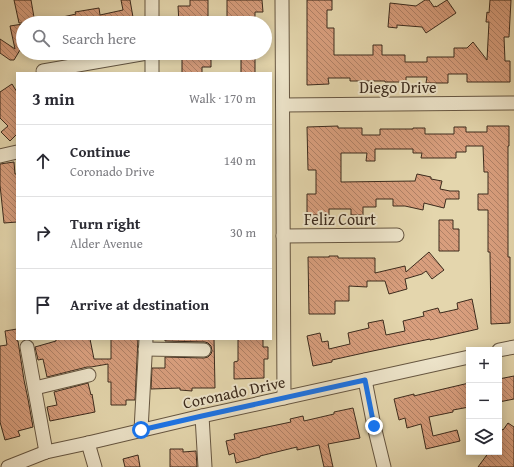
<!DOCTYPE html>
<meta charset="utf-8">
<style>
:root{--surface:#fff;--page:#f2f2f3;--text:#2b2b33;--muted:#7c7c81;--line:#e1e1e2}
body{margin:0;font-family:"Gentium Book Plus",serif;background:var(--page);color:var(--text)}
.controls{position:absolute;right:12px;bottom:12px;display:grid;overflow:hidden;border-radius:0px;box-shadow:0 2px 10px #0003}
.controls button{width:36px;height:36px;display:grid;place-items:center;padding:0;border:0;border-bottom:1px solid var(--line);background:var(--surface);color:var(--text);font:20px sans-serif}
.stop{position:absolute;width:12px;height:12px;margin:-9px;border:3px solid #1a73e8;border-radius:50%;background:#fff}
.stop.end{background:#1a73e8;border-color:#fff;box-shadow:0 1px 4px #0008}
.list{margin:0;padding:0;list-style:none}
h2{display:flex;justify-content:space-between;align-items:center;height:52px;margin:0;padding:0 16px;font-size:17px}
h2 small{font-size:13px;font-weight:400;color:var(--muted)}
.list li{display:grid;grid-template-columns:26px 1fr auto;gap:12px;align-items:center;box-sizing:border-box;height:72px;padding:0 16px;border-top:1px solid var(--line)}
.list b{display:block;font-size:15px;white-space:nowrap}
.list p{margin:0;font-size:13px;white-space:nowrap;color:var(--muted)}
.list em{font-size:13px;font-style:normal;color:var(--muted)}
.icon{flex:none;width:22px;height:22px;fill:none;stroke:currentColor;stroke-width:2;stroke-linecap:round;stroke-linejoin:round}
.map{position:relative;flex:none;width:514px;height:467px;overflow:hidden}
.search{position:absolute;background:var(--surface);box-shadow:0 2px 10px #0003;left:16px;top:16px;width:256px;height:44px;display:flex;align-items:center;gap:10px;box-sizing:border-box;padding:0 14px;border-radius:22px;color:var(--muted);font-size:15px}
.panel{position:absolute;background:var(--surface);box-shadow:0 2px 10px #0003;left:16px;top:72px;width:256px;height:268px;border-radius:0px}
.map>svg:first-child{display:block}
</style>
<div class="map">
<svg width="514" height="467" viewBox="0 0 514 467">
<defs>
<pattern id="building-back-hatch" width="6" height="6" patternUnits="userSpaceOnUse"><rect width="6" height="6" fill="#d89e7d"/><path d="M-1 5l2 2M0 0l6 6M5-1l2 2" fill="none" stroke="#b08166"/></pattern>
</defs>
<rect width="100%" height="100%" fill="#e4d6ad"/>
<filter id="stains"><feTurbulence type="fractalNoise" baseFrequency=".005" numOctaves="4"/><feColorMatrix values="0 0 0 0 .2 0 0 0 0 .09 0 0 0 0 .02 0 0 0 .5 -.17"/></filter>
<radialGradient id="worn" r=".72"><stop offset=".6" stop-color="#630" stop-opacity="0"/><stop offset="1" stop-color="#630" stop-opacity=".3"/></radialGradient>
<g fill="url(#building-back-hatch)" stroke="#3c2b1d">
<path d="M14,0H31L35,23H19Z"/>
<path d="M121,0H130L134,23H110V21L102,23H55L54,19L76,14L75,12L99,8L100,15L123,10Z"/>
<path d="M190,0H208V17H190V23H179L178,6H190Z"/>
<path d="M227,0H262L263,12H255V23H237V18H227Z"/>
<path d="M307,0H332V10H327V28H334V55H373V45H382V55H405V62H427V57H454V48H467L473,42L487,60L489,22H486L487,12L489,13L490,0H511L509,37H504L505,61H510V82H467V74H448V83H426L427,77H406V82H385V81H350V78H328L329,84L307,85Z"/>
<path d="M425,0H429L434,7L436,6V7L447,0L456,13L426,33L422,27L397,25V28L388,27L390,3L416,6Z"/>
<path d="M23,24V45L14,60H10L0,53V39L15,49L10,26Z"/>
<path d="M182,55H211V67H202V73H182Z"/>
<rect x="241" y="55" width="14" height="18"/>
<path d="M12,84L17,92V136L16,135L10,141L1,132L8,126L0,118V92Z"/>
<path d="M338,126V128H362V135H380V129H413V128H425V134H454V127H466V132H487V126H509V146H508V257H510V323L491,324L490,252H488V210H478V194H488V172H484L483,146H466V152H456V158H421L422,153H413V149H375V161H366L367,153H341V182L415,181L417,174L431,177V179L442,181L440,189L450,191H459V199H446L444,208L424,203L423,210L405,206H393V199H376V207H363V215H351V209H329V215H307V194H316V170H308L307,127Z"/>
<path d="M14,162L15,174H17V222L4,223L0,185V164Z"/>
<path d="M439,220H453V229H459V251H439Z"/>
<path d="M429,252L444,270L432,279L426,271L422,274L405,279L407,289L389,294L385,281H367V287L349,286V301H335V314H309L308,257H329V256H338V258H375V273L405,266L406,272Z"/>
<path d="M472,299L478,329L430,340V339L368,352L332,360V362L313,366L307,336L320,333L322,342L328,341L329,349L350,344L348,333L369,328L368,323L383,320L386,335L405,331L403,321L424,316L423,312L438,308L440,313L458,309L457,303Z"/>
<path d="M17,329V341H18L24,380L28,399L33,427L18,431L20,436L5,440L0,422V346L7,345L5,331Z"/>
<path d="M56,339H90L94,359H111V339H138L135,400H126V405H111V382H108V364L91,367H87L47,377L43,359L38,360L35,347L56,341Z"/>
<path d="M165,339H214L215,388H192V391L180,390V388L151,389L152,368H165V357L204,358L208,357L211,354L212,351L211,346L208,343L205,342L165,341Z"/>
<path d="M238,339H263V347H268V359H264V378L234,379V362L238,361Z"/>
<path d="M514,376V399L499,402V379Z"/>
<path d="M88,383L91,395L92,394L95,412L50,421L47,407L57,405L54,392Z"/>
<path d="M469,383V407L453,410V412L429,417L433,436L457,430L460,441L426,449L421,424L407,428L405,418L399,420L394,399L414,394V396L422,394Z"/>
<path d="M353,408L360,438L328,444L333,467H324L319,445L297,450V447L260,456V457L236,463L234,453L229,455L226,441L235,439L234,434L291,422L290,419L303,416L304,421L334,414V412Z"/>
<path d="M508,423L514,427V467H478L489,452H499V427L503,430Z"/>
<path d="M170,449H183V452L196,451L197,467H170Z"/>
<path d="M138,455L140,467H125L123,459Z"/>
</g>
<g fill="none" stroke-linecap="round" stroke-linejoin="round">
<defs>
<g id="minor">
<path d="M152,0V23"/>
<path d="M282,0L284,398"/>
<path d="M152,53V73"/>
<path d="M43,71L147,53"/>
<path d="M283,105L514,103"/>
<path d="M0,156L17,152"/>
<path d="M283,236L397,235"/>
<path d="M27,347L46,452"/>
<path d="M145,349L204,350"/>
<path d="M499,350L514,347"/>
<path d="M365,380L374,426L384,467"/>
<path d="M35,388L89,375"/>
<path d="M202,416L205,467"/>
<path d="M141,430L146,339"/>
<path d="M88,443L95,467"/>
<path d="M8,467L46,452L88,443L202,416L469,357"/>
</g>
</defs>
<use href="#minor" stroke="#665641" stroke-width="15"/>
<use href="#minor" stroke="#ede4ca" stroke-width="13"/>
</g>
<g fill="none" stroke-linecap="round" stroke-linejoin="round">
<path stroke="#1a73e8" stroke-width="5" d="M141,430L202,416L365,380L374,426"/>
</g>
<g text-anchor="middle" stroke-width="4" stroke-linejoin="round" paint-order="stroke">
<g font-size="16" fill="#3c2b1d" stroke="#ede4ca">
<text x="398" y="93">Diego Drive</text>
<text x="340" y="225">Feliz Court</text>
<text transform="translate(234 392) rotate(-12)" y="6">Coronado Drive</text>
</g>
</g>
<rect width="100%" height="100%" filter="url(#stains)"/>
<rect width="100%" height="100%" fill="url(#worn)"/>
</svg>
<div class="controls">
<button>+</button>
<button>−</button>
<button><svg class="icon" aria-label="layers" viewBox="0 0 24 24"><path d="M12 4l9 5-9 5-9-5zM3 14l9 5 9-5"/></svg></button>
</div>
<div class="stop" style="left:141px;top:430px"></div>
<div class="stop end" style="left:374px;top:426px"></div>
<div class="search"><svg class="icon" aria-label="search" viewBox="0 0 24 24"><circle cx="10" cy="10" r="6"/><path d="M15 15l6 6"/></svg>Search here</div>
<section class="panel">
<h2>3 min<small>Walk · 170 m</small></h2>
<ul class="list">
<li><svg class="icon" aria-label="ahead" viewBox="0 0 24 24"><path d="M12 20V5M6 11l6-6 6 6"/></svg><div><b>Continue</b><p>Coronado Drive</p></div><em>140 m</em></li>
<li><svg class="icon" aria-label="right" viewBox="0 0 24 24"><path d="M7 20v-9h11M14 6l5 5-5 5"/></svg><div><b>Turn right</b><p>Alder Avenue</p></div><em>30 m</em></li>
<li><svg class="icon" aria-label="arrive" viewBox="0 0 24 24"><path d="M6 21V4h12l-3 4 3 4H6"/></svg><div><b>Arrive at destination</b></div></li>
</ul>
</section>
</div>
